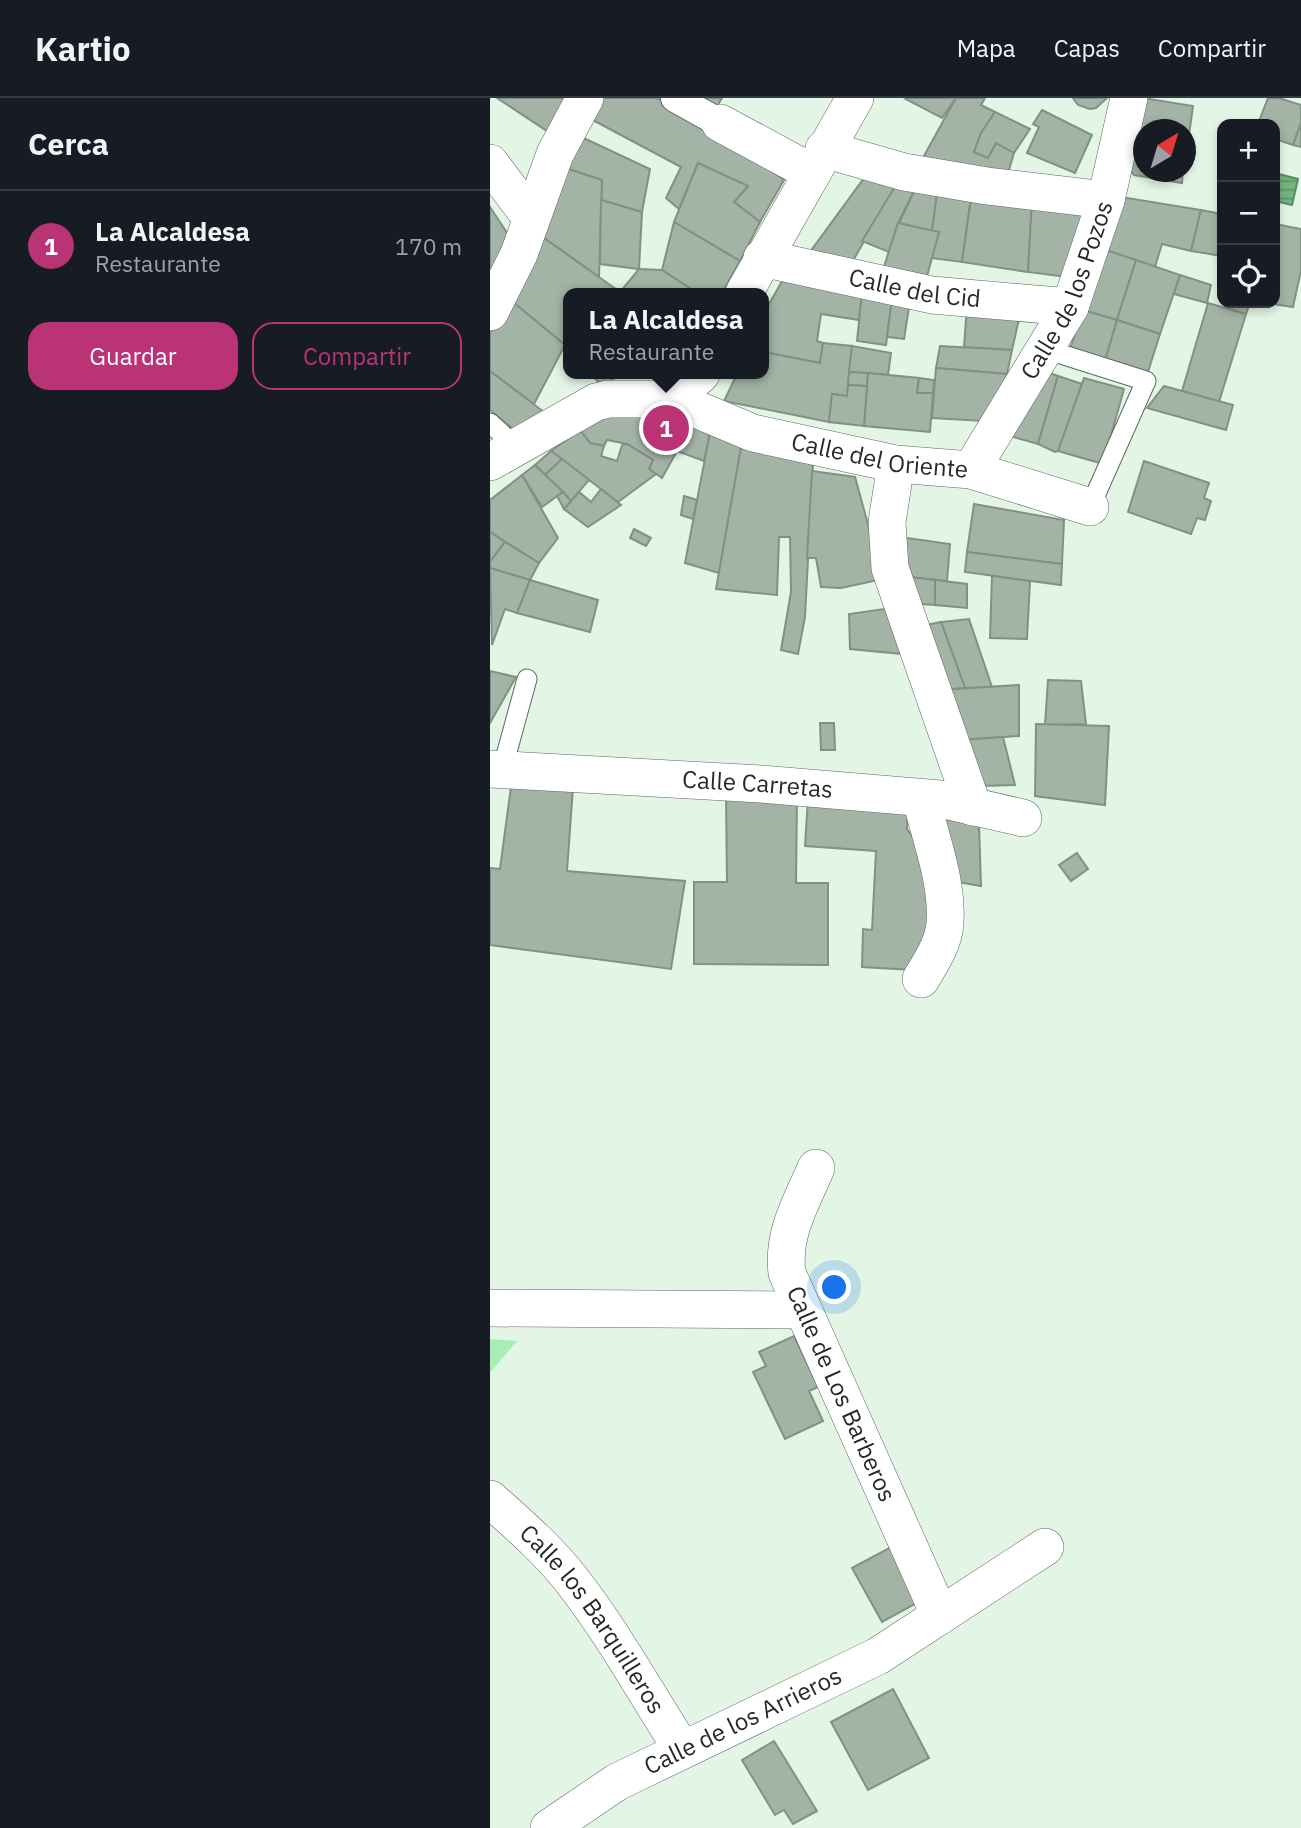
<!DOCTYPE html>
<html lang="es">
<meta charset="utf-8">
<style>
:root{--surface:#171b24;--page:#242831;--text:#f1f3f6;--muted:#9ea1a6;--line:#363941;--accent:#b93375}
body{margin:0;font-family:"IBM Plex Sans",sans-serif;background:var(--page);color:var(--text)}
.controls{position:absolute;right:21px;top:21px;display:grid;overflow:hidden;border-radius:14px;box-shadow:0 4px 10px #0003}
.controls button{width:63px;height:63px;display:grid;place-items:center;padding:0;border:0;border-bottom:2px solid var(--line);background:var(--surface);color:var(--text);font:35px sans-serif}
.compass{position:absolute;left:643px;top:21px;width:63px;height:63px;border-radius:50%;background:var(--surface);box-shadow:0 4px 10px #0003;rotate:38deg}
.you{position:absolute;left:345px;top:1190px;width:24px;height:24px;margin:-18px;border:5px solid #fff;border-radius:50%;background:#1a73e8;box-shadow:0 0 0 10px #1a73e833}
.badge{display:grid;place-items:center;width:46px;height:46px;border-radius:50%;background:var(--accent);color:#fff;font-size:23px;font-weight:700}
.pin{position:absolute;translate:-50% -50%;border:4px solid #fff;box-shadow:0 2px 7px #0006}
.popup{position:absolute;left:73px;top:190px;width:206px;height:91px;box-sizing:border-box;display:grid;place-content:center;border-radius:14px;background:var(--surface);filter:drop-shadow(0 2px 5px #0005);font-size:23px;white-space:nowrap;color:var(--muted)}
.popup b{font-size:26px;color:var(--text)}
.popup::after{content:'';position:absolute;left:50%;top:100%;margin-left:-14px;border:14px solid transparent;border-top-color:var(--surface)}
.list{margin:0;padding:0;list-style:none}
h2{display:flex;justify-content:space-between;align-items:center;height:91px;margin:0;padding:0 28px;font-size:30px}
h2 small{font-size:23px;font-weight:400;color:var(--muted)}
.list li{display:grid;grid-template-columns:46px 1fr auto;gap:21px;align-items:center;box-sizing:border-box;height:112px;padding:0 28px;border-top:2px solid var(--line)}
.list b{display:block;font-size:26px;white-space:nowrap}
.list p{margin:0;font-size:23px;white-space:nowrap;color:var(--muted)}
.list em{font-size:23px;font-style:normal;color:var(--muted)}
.actions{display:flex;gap:14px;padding:21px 28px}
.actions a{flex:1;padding:16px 0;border:2px solid var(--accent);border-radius:21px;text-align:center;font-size:24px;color:var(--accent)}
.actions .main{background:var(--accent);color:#fff}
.icon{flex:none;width:38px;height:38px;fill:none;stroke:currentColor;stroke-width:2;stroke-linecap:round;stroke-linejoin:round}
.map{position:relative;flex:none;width:811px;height:1730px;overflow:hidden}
header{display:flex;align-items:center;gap:42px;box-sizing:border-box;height:98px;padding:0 35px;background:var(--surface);border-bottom:2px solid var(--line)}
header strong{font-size:33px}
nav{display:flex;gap:38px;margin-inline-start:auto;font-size:24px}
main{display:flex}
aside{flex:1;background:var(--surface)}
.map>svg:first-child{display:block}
</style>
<header>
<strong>Kartio</strong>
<nav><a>Mapa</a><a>Capas</a><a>Compartir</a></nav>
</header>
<main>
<aside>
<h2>Cerca<small></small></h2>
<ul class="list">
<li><span class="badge">1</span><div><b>La Alcaldesa</b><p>Restaurante</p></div><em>170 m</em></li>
</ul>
<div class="actions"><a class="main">Guardar</a><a>Compartir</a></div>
</aside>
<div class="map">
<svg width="811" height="1730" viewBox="0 0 811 1730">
<defs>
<pattern id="water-rules" width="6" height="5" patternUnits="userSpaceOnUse" patternTransform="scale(1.75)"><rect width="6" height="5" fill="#70b67e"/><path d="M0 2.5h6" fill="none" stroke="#5c9467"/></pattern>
</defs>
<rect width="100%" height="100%" fill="#e3f5e5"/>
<path fill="#a7eeb4" d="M0,1241L27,1243L0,1275Z"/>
<path fill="url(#water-rules)" stroke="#598c63" stroke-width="2" d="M785,75L808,81L802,107L785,103Z"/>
<g fill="#a3b4a6" stroke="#819284" stroke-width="2">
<path d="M7,0H79L57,33Z"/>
<path d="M111,0H167L222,29L294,82L270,124L244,104L258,88L208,65L189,111L176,100L191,69L99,20Z"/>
<path d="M204,0H232L225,12Z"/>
<path d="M414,0H466L452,20Z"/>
<path d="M466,0H495L491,7L505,14L491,35L484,54L498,60L506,45L524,55L515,85L430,65Z"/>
<path d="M583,0H617L606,10L600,11L588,7Z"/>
<path d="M653,0L703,8L696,58V32H654V74H693L692,85L644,77L635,66Z"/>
<path d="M778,0H789L811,7V25L803,47L785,41V26H768Z"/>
<path d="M552,12L602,37L585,75L537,55L549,29L543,26Z"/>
<path d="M505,14L540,31L524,55L506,45L498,60L484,54L491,35Z"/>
<path d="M811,25V49L803,47Z"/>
<path d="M85,36L160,71L152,114L111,102L112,82L72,69Z"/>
<path d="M208,65L258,88L244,104L270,124L250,163L184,124Z"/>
<path d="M72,69L112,82L109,179L54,140Z"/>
<path d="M377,76L406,87L360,168L317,158Z"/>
<path d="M428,85L448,88L442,133L409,125Z"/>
<path d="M428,85L408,125L399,154L372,143L406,87Z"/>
<path d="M448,88L482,93L472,164L441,160L449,134L442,133Z"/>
<path d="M482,93L542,102L538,174L472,164Z"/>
<path d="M631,99L711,112L701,153L672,146L665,169L613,151Z"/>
<path d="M111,102L152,114L149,171L110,166Z"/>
<path d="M542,102L593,110L584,180L538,174Z"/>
<path d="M0,109L23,144L0,189Z"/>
<path d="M711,112L732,116V158L701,153Z"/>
<path d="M184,124L250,163L232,195H207L172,172Z"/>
<path d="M408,125L449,134L436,182L392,175Z"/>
<path d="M785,126L811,131V172L803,209L777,205H785Z"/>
<path d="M54,140L130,194L78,195V244L75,247L18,200Z"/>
<path d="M613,151L646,162L627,222L593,212Z"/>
<path d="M646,162L690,177L670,236L627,222Z"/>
<path d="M149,171L172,172L207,195L130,194Z"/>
<path d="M690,177L721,187L717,205L684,196Z"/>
<path d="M295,178L372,195L369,222L331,216L327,243L333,245L330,265L274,254V215Z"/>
<path d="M372,195L402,201L396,247L367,243Z"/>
<path d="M18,200L75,247L44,306L0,273V235Z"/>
<path d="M402,201L420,203L414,241L397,239Z"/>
<path d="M718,205L756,216L729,304L692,293Z"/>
<path d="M738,205H760L756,216L737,210Z"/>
<path d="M477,208L531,212L522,252L474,249Z"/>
<path d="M593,212L627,222L615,263L580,251Z"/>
<path d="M627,222L670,236L657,277L615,263Z"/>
<path d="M333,245L362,248L357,298L342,296L339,324L234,303L247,276H274V254L330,265Z"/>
<path d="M362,248L401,255L398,277L359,274Z"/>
<path d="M450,248L522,252L517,276L446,270Z"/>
<path d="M446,270L517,276L513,291L494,323L442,320Z"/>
<path d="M545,270L568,278L548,346L513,336Z"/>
<path d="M0,273L54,314L23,331L0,312Z"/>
<path d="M359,274L378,275L377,288L358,287Z"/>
<path d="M378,275L429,280L427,295H443L440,334L374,328Z"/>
<path d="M101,276H133L111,287Z"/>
<path d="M568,278L592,286L568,353L565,354L548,346Z"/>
<path d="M429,280L444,282L443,295H427Z"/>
<path d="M594,280L634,291L613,366L568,353Z"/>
<path d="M358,287L377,288L374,328L339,324L342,296L357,298Z"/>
<path d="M674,288L743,307L736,332L657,310Z"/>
<path d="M117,311L184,320L221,330L214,363L187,353L172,380L159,371L163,362L137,346L117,342L114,348L100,345L90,332Z"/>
<path d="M222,324L254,333L229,475L195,465Z"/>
<path d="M90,332L100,345L114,348L111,358L127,363L132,347L137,346L163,362L159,371L166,376L128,404L61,353Z"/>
<path d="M253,338L323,367L315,519L308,556L291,552L301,494L300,439H289L287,497L226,491Z"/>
<path d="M61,353L72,361L55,377L45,367Z"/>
<path d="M72,361L99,382L81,403L55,377Z"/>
<path d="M654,363L719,385L714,400L721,403L715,422L707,420L701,436L638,414Z"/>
<path d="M45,367L73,394L52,409L32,377Z"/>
<path d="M322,373L365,379L393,481L351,490L331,489L326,460H317Z"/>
<path d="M32,377L68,440L49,465L0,434V402Z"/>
<path d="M111,391L131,407L98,429L74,411L89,394L101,404Z"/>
<path d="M73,394L81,403L74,411L67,398Z"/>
<path d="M194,398L207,402L203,421L191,417Z"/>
<path d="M484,406L574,422L572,466L477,454Z"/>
<path d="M144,431L161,440L156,448L140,440Z"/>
<path d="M0,434L15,444L0,464Z"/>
<path d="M403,438L460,446L457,483L410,478Z"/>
<path d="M15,444L49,465L40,482L0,470V464Z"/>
<path d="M477,454L572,466L571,487L475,474Z"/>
<path d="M0,470L40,482L27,515L15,511L2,547Z"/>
<path d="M410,478L445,482V507L416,505Z"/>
<path d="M502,478L540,483L537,541L500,540Z"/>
<path d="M40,482L108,502L100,534L27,515Z"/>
<path d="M445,482L477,486V510L445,507Z"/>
<path d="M401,510L413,556L360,551L359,516Z"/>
<path d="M479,521L502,589L475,590L451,524Z"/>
<path d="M451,524L475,590L450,592L426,529Z"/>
<path d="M0,573L26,579L0,625Z"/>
<path d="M558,582L591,583L596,626L555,627Z"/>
<path d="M529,587V638L472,642L450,592Z"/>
<path d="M330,625H344L345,652H331Z"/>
<path d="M546,626L619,628L615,707L545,698Z"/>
<path d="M513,639L525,687L490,688L472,642Z"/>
<path d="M22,681L83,689L77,773L195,783L181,871L0,847V770L10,771Z"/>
<path d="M236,698H307L306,785H338V867L204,866V784H237Z"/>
<path d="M318,700L418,706L417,731L435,756L441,830L423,872L372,869L373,831L382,832L386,753L315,748Z"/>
<path d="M452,721L489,726L491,788L455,782Z"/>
<path d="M587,755L598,771L581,783L569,767Z"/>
<path d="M304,1238L328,1289L319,1293L333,1323L295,1341L263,1274L276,1268L269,1254Z"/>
<path d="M403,1448L432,1502L392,1524L362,1470Z"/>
<path d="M403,1591L439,1660L378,1692L341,1624Z"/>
<path d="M284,1643L327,1713L303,1726L294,1712L285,1717L252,1662Z"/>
</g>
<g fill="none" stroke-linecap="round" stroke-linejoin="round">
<defs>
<g id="service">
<path d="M555,251L656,283L600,409"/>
<path d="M0,325L27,350"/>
<path d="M12,672L37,581"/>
</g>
<path id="pedestrian" d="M185,0L230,25"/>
<g id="minor">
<path d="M230,25L321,74"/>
<path d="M334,51L414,74L497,88L616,102"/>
<path d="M0,65L41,120"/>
<path id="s1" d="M272,160L442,197L580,209"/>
<path d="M254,195L365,0"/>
<path d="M0,214L29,156L65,56L95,0"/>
<path id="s2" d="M182,301L263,335L406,366L481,372L600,409"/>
<path d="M0,364L106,304L118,301H182L211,276"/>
<path d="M406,366L397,424L400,470L483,709"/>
<path id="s3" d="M481,372L580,209L616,102L639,0"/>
<path id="s4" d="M0,671L271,686L450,701L533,720"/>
<path d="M431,700C440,739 458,784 455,825C454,845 441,864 431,881"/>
<path id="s5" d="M326,1070C311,1105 292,1136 297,1175L450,1518"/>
<path d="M0,1210L311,1212"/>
<path id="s6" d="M0,1401C28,1426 57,1451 80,1480C122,1533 155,1594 192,1651"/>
<path id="s7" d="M59,1730L127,1684L388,1558L555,1449"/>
</g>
</defs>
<use href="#service" stroke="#5a695c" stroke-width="21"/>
<use href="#pedestrian" stroke="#5a695c" stroke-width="30"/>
<use href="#minor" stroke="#5a695c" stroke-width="38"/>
<use href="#service" stroke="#fff" stroke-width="19"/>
<use href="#pedestrian" stroke="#fff" stroke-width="28"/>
<use href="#minor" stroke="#fff" stroke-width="37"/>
</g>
<g text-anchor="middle" stroke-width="6" stroke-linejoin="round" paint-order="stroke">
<g font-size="24" fill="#242b25" stroke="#f8fff9">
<text dy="8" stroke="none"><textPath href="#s1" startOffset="156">Calle del Cid</textPath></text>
<text dy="8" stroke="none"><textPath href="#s3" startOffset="205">Calle de los Pozos</textPath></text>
<text dy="8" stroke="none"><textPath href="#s2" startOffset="217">Calle del Oriente</textPath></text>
<text dy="8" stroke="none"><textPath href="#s4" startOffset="268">Calle Carretas</textPath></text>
<text dy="8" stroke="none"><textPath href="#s5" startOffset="243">Calle de Los Barberos</textPath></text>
<text dy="8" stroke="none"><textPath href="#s6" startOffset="159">Calle los Barquilleros</textPath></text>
<text dy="8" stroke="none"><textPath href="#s7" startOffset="222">Calle de los Arrieros</textPath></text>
</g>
</g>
</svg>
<div class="controls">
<button>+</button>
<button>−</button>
<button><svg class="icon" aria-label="locate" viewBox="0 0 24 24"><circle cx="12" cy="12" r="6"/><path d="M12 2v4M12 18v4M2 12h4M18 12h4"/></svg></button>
</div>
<svg class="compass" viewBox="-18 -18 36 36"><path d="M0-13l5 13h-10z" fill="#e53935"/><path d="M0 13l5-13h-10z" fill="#9ea1a6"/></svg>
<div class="you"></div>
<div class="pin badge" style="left:176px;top:330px">1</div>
<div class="popup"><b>La Alcaldesa</b>Restaurante</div>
</div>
</main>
